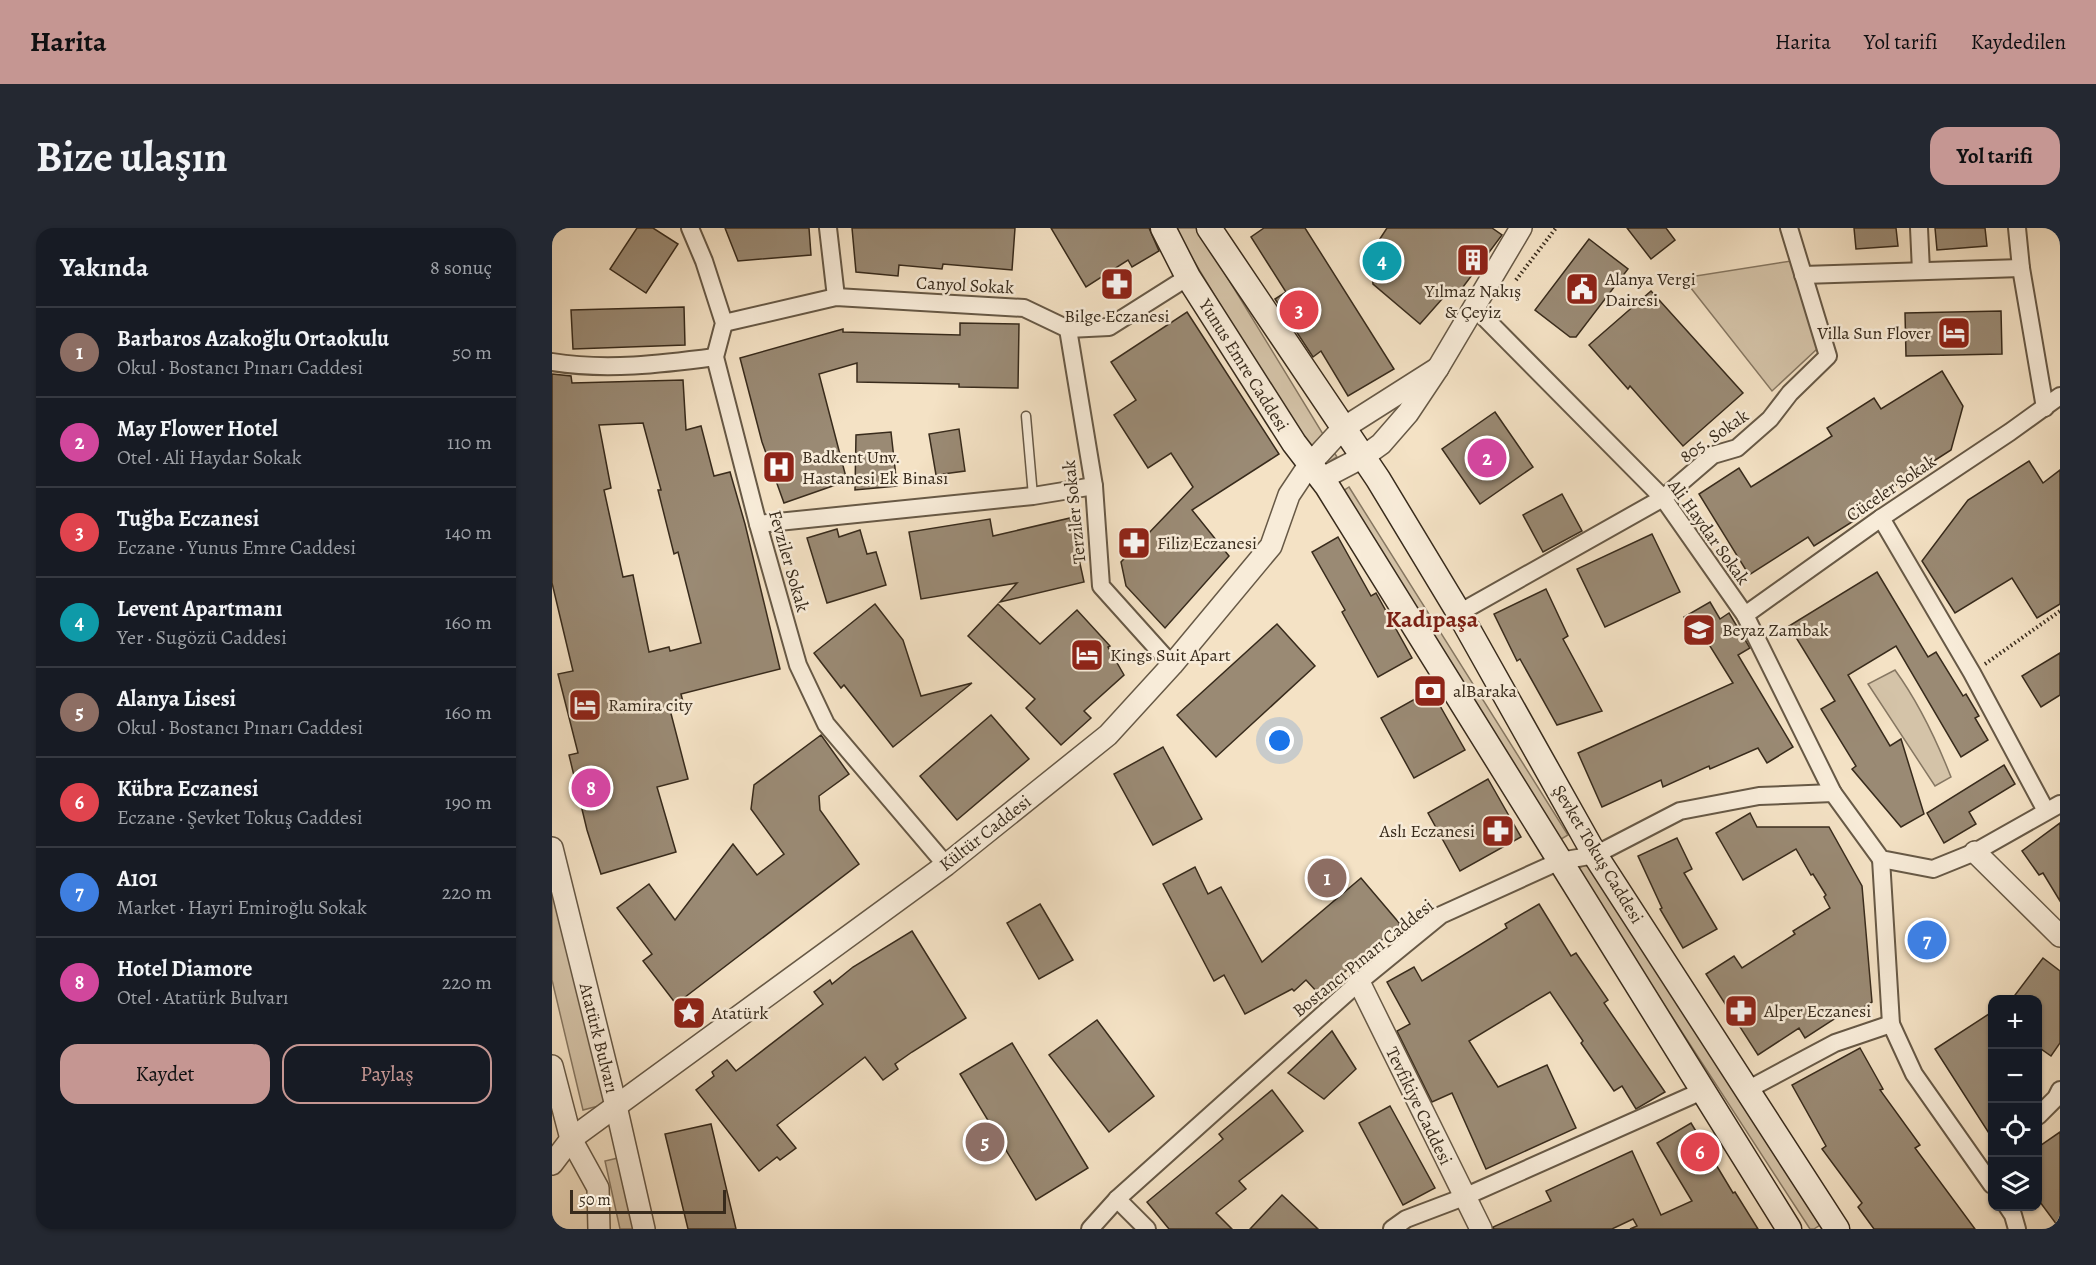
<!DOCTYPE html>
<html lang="tr">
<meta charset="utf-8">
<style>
:root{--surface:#171b24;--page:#242831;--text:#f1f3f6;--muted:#9ea1a6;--line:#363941;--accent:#c59692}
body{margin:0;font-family:Alegreya,serif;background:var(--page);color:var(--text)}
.controls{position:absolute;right:18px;bottom:18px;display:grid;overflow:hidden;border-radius:12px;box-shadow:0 2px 4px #0004}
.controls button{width:54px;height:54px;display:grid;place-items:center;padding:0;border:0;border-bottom:2px solid var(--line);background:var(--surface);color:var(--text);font:30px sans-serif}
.scale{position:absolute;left:18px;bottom:15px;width:156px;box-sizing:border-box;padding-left:6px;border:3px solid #382b1c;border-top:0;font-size:16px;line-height:21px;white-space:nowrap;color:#382b1c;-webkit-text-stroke:4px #f8ecd9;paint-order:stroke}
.you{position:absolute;left:728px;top:513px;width:21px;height:21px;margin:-15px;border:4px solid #fff;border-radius:50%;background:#1a73e8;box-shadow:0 0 0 9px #1a73e833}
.badge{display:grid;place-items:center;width:39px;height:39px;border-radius:50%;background:var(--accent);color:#fff;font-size:20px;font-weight:700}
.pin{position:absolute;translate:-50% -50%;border:3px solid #fff;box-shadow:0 2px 6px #0006}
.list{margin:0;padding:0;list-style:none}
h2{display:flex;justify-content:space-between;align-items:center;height:78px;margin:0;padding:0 24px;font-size:26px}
h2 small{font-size:20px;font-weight:400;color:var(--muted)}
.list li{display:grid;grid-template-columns:39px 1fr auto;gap:18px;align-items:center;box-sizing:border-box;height:90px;padding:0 24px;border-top:2px solid var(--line)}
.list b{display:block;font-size:22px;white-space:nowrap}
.list p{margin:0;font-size:20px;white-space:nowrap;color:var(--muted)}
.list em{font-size:20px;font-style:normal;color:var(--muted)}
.actions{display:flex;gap:12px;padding:18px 24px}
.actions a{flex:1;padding:14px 0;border:2px solid var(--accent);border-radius:18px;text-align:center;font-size:21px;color:var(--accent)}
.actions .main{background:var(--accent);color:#111}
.icon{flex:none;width:33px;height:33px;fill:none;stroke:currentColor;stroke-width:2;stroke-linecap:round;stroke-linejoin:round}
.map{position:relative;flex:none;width:1508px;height:1001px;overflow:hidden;border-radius:18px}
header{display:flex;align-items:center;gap:36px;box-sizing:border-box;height:84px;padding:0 30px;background:var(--accent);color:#111}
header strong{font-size:28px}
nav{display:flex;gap:33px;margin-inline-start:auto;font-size:21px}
.intro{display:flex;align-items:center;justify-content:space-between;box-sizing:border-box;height:144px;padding:0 36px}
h1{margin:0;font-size:42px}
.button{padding:15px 27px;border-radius:18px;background:var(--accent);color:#111;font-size:21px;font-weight:700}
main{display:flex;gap:36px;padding:0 36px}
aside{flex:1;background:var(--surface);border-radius:18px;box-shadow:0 2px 4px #0004}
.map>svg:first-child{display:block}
</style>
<header>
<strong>Harita</strong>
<nav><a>Harita</a><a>Yol tarifi</a><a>Kaydedilen</a></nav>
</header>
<div class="intro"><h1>Bize ulaşın</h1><a class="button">Yol tarifi</a></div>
<main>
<aside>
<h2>Yakında<small>8 sonuç</small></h2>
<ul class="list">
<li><span class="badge" style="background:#8d6e63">1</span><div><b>Barbaros Azakoğlu Ortaokulu</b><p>Okul · Bostancı Pınarı Caddesi</p></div><em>50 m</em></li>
<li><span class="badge" style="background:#d1479c">2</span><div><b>May Flower Hotel</b><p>Otel · Ali Haydar Sokak</p></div><em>110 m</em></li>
<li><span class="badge" style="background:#e0444e">3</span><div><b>Tuğba Eczanesi</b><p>Eczane · Yunus Emre Caddesi</p></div><em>140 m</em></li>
<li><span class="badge" style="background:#0f9aa8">4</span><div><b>Levent Apartmanı</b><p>Yer · Sugözü Caddesi</p></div><em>160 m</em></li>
<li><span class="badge" style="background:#8d6e63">5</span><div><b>Alanya Lisesi</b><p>Okul · Bostancı Pınarı Caddesi</p></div><em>160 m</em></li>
<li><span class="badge" style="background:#e0444e">6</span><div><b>Kübra Eczanesi</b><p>Eczane · Şevket Tokuş Caddesi</p></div><em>190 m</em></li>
<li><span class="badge" style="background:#3f7fe0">7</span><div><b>A101</b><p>Market · Hayri Emiroğlu Sokak</p></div><em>220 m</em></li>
<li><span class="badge" style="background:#d1479c">8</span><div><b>Hotel Diamore</b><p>Otel · Atatürk Bulvarı</p></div><em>220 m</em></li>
</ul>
<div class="actions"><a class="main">Kaydet</a><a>Paylaş</a></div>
</aside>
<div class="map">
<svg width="1508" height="1001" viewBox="0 0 1508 1001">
<rect width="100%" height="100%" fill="#f4e2c5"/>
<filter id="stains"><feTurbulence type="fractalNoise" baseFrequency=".00333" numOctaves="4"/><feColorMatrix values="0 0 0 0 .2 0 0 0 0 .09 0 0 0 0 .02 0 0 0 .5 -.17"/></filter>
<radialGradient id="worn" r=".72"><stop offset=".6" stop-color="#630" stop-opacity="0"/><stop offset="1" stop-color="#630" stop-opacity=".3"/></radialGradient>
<g fill="#d4c3a8" stroke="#867762" stroke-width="1.5">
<path d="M622,0H645L785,229L767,240Z"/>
<path d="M1239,33L1265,121L1220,163L1131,50Z"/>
<path d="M797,259L1016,607L1006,613L788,265Z"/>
<path d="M1343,442C1367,475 1384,511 1399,549L1383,558L1316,456Z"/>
<path d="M1035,636L1268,997L1262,1001H1258L1024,641Z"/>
<path d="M0,642L54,876L31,882L0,752Z"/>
<path d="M66,930L82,1001H68L53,933Z"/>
</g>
<g fill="#9a8a74" stroke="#382b1c" stroke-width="1.5" fill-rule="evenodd">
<path d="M85,0H101L126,16L94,65L58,41Z"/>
<path d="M173,0H257L259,27L186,33Z"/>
<path d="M300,0H463L460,42L391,36L390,41L347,37L346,48L304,44Z"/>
<path d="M499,0H597L607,23L580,39L576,32L534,59Z"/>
<path d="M712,0H753L842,141L796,168L769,123L761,129L723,71L734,64L699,9Z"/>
<path d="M835,0H940L950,7L905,67L898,62L868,96L821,56L818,26Z"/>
<path d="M1075,0H1114L1123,12L1099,31Z"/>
<path d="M1302,0H1344L1346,18L1304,21Z"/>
<path d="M1383,0H1433L1435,18L1385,22Z"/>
<path d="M1037,11L1076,41L1024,109H1018L983,82Z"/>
<path d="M1099,63L1191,165L1131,218L1078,158L1076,161L1037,117Z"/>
<path d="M132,79L133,117L21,121L19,82Z"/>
<path d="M1449,83L1450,126L1354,128L1353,85Z"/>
<path d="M635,84L727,226L640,282L677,328L613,400L574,358L569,334L641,259L619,225L596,240L562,187L584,172L559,134Z"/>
<path d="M408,95L467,96L466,160L407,159V156L305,154V135L267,146L295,253L232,275L210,214L188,130L291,101V104L408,107Z"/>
<path d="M1390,143L1411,178L1399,222L1307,281L1311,287L1262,318L1256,309L1197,347L1147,266L1187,240L1199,259L1280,208L1275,200L1322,170L1329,181Z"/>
<path d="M0,146L19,148L20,155L131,152L134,202L149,198L162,248L178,244L193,296L228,441L129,466L131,474L117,478L136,551L105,559L124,624L49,646L35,602L17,527L26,525L6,446L21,443L0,355ZM91,195L109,262H106L122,326L126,324L149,415L118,423L117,419L97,424L81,347L71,349L52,262L59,260L47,197Z"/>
<path d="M943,184L981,239L928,276L890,221Z"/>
<path d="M407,201L413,243L384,247L377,206Z"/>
<path d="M339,204L345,258L303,262L304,207Z"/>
<path d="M1477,233L1491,255L1508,242V376L1485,390L1460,350L1403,385L1370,333L1416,272Z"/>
<path d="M1010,266L1030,303L991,324L971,287Z"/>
<path d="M518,290L532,354L448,374L465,355L369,371L357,304L438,291L441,308Z"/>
<path d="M285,301L287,309L308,302L315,326L324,324L334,357L275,375L255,310Z"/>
<path d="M1100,306L1128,364L1053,399L1025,341Z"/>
<path d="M786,309L819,368L824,365L860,430L826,449L790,384L793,382L760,324Z"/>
<path d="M1325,344L1376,429L1384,424L1411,468L1414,466L1427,488L1423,490L1436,512L1409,529L1344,418L1296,447L1338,518L1349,511L1372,586L1349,599L1300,541L1304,538L1269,481L1283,473L1237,398Z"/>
<path d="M994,361L1016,408L1011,411L1050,483L1005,497L968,431L965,433L942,386Z"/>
<path d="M1158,374L1168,391L1177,385L1198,420L1186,427L1241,519L1215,535L1206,520L1158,541L1157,538L1111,559L1109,552L1050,579L1026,525L1181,455L1153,410L1147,414L1132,389Z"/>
<path d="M323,376L351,412L369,468L420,455L341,519L292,457L289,460L262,425Z"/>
<path d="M446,376L488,416L525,382L558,418L556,419L572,447L532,483L539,490L509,517L474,480L483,471L416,408Z"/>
<path d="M725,396L763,438L664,529L625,487Z"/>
<path d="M1508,425V467L1489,479L1470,448Z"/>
<path d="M879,462L913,522L862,550L829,490Z"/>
<path d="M439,487L477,531L405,592L368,548Z"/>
<path d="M269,507L297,546L267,568L268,582L307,636L124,776L91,733L100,726L65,680L97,656L123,692L181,616L205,647L232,626L199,581L202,557Z"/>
<path d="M611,519L650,591L601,617L562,546Z"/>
<path d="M1452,537L1463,556L1417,584L1424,596L1392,615L1375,585Z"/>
<path d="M936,551L969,609L908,643L876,585Z"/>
<path d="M1198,585L1205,599H1277L1310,658L1320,774L1296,789L1293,784L1253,810L1247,800L1206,827L1154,746L1182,728L1190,740L1243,706L1241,703L1278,680L1272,669L1274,667L1261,646L1259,647L1244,621L1191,652L1164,605Z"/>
<path d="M1508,595V673L1491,645L1487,647L1470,623Z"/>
<path d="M1125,610L1140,641L1132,645L1165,701L1131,720L1108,681L1110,680L1086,628Z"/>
<path d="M643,639L656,666L669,659L710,734L809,650L848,696L799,739L766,765L754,752L742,763L740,761L693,786L672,747L662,753L611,656Z"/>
<path d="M488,676L521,732L487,751L455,695Z"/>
<path d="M987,676L1019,728L1024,725L1056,772L1052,775L1113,864L1084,881L1070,858L1062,863L1029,815L1031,813L998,764L917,813L946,859L995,837L1024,900L934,941L900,865L880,874L845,803L858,796L835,754L862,739L870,753L955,700L953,696Z"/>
<path d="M360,703L414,790L360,824L343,836L346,841L331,852L313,829L225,897L244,920L228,932L225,929L207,943L144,862L162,848L160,844L175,832L184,843L271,776L262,764L278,752L280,756L301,739Z"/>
<path d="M1491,730L1508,743V815L1499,828L1485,818V771H1460Z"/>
<path d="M1440,784V910L1383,821Z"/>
<path d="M545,792L602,868L557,904L497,827Z"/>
<path d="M780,803L804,841L772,871L736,845Z"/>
<path d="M460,815L536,940L484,972L408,846Z"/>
<path d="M1308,820L1331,861L1328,862L1368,917L1363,920L1423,1001H1322L1306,979L1310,975L1270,921L1274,918L1240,857Z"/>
<path d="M720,862L751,903L687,953L694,961L664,985L680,1001H617L595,974L671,911L667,906Z"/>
<path d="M838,878L883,960L851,977L807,895Z"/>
<path d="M1139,895L1181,965L1183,964L1206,1001H1078L1085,998L1081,991L1060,1001H942L941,999L999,973L994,963L1080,923L1109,987L1140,973L1105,915Z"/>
<path d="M159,896L184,1001H136L113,906Z"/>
<path d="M1508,904V1001L1485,970V920Z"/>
<path d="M730,967L766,1001H698Z"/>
</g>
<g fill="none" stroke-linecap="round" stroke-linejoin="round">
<defs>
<path id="service" d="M474,188L481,268"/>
<g id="minor">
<path d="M138,0L152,33L172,95L163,129L206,296L246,437L274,496L394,637"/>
<path d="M276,0L284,69"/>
<path d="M1367,0L1369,43"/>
<path d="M1465,0L1469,40L1493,180"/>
<path d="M1251,47L1469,40"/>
<path d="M922,79L1111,270L1193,387L1281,565"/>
<path d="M172,95L284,69L472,80L516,101L557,99L636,49"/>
<path d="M516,101L542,258L549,358L620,437"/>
<path d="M0,134C54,143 110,136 163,129"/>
<path d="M1329,290L1420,445L1494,583"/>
<path d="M206,296L481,268L542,258"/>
<path d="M907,385L1111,270L1161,227L1185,220L1218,191L1238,165L1276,128L1237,0"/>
<path d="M1193,387L1329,290L1458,204L1508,168"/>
<path d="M1329,631L1339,796L1362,846L1440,957"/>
<path d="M1195,862L1283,815L1339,796"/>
<path d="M1486,888L1504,870L1508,862"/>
<path d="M565,971L595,1001"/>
<path d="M1455,978L1461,987L1465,1001"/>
<path d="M538,1001L565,971L807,754L889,687L1008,633L1043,627L1128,583L1207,568L1281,565L1329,631L1381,641L1423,624L1508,576"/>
<path d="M840,1001L854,991L912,969L1150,863"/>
</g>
<g id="tertiary">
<path d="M769,251L811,229L829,216L856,185L886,140L969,0"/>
<path d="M0,620L64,878L92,1001"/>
<path d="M1423,624L1508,708"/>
<path d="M807,754L929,1001"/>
<path d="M0,838L19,911L46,960L47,1001"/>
<path d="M0,936L19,911L394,637L556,507L620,437L719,318L737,267L757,237L790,201L886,140"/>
</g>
<g id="secondary">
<path d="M611,0L636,49L742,215L775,258L1237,1001"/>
<path d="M657,0L826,251L907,385L1043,627L1285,1001"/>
</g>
</defs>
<use href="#service" stroke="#675946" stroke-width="11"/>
<use href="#minor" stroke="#675946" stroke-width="20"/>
<use href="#tertiary" stroke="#675946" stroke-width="24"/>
<use href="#secondary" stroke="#382b1c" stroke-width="27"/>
<g stroke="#382b1c" stroke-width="4" stroke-dasharray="1.5 3" stroke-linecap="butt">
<path d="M964,52L1004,0"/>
<path d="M1433,436L1508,383"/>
</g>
<use href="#service" stroke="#f8ecd9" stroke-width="8"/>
<use href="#minor" stroke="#f8ecd9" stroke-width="16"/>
<use href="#tertiary" stroke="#f8ecd9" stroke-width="21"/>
<use href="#secondary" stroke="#f8ecd9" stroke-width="24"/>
</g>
<defs>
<symbol id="building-square" viewBox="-11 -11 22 22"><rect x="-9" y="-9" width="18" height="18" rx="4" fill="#8f2418" stroke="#f8ecd9"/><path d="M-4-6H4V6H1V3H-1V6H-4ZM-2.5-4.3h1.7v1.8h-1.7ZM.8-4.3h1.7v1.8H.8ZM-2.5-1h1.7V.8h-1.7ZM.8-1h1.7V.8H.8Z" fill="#fff"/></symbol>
<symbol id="pharmacy-square" viewBox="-11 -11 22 22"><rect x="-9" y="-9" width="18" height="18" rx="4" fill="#8f2418" stroke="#f8ecd9"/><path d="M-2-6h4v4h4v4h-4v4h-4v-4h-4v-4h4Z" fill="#fff"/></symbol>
<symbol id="civic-square" viewBox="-11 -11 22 22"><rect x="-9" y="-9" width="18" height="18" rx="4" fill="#8f2418" stroke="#f8ecd9"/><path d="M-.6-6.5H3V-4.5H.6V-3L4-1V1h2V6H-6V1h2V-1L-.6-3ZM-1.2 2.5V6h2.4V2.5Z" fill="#fff"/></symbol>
<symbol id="hotel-square" viewBox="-11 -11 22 22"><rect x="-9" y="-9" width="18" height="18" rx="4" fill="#8f2418" stroke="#f8ecd9"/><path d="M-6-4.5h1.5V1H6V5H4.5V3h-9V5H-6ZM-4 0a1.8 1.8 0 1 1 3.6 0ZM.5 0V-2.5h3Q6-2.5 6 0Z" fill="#fff"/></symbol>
<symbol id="hospital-square" viewBox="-11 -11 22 22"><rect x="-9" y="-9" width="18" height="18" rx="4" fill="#8f2418" stroke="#f8ecd9"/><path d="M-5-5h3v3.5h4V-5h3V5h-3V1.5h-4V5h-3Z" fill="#fff"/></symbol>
<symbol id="school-square" viewBox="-11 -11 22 22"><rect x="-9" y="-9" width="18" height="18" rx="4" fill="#8f2418" stroke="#f8ecd9"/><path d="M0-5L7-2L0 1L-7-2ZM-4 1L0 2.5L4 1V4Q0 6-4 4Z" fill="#fff"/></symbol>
<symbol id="bank-square" viewBox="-11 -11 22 22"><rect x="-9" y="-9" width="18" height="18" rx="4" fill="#8f2418" stroke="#f8ecd9"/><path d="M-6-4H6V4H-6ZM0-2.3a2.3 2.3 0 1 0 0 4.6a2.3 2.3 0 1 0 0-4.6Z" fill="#fff"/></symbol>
<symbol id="sight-square" viewBox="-11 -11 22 22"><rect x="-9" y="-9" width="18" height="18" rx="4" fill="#8f2418" stroke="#f8ecd9"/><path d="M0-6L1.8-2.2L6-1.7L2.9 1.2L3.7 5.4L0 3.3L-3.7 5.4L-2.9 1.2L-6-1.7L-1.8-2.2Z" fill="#fff"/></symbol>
</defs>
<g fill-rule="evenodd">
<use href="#building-square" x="902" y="13" width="38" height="38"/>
<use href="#pharmacy-square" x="546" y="37" width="38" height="38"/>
<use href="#civic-square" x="1011" y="42" width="38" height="38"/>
<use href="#hotel-square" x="1383" y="86" width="38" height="38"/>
<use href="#hospital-square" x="208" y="220" width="38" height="38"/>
<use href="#pharmacy-square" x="563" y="296" width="38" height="38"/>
<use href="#school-square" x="1128" y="383" width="38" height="38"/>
<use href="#hotel-square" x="516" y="408" width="38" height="38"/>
<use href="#bank-square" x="859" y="444" width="38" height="38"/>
<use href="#hotel-square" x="14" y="458" width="38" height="38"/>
<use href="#pharmacy-square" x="927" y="584" width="38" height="38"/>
<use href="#pharmacy-square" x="1170" y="764" width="38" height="38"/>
<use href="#sight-square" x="118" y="766" width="38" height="38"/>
</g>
<g text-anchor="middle" stroke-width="5" stroke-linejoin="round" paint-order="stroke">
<g font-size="18" fill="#382b1c" stroke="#f8ecd9" text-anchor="start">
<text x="1053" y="57">Alanya Vergi<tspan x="1053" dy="21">Dairesi</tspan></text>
<text x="921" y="69" text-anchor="middle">Yılmaz Nakış<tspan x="921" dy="21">&amp; Çeyiz</tspan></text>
<text x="565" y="94" text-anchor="middle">Bilge Eczanesi</text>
<text x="1379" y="111" text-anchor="end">Villa Sun Flover</text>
<text x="250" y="235">Badkent Unv.<tspan x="250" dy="21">Hastanesi Ek Binası</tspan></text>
<text x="605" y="321">Filiz Eczanesi</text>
<text x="1170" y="408">Beyaz Zambak</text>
<text x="558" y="433">Kings Suit Apart</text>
<text x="901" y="469">alBaraka</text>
<text x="56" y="483">Ramira city</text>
<text x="923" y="609" text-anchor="end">Aslı Eczanesi</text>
<text x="1212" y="789">Alper Eczanesi</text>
<text x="160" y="791">Atatürk</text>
</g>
<g font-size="18" fill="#382b1c" stroke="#f8ecd9">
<text transform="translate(413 57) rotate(3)" y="6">Canyol Sokak</text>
<text transform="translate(692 137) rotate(58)" y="6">Yunus Emre Caddesi</text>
<text transform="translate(1162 208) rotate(-35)" y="6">805. Sokak</text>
<text transform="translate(1339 260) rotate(-34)" y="6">Cüceler Sokak</text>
<text transform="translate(522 284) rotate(-96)" y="6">Terziler Sokak</text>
<text transform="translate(1157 304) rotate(54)" y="6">Ali Haydar Sokak</text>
<text transform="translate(237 333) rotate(74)" y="6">Fevziler Sokak</text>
<text transform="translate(433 605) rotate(-38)" y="6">Kültür Caddesi</text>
<text transform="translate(1046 626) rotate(59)" y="6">Şevket Tokuş Caddesi</text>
<text transform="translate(811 730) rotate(-39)" y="6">Bostancı Pınarı Caddesi</text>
<text transform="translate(47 810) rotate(76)" y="6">Atatürk Bulvarı</text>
<text transform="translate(867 878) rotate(64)" y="6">Tevfikiye Caddesi</text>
</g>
<g font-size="24" font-weight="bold" fill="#7a1f14" stroke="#f8ecd9">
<text x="880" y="399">Kadıpaşa</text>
</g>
</g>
<rect width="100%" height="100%" filter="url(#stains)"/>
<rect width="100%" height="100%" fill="url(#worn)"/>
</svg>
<div class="controls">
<button>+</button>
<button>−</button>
<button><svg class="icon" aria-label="locate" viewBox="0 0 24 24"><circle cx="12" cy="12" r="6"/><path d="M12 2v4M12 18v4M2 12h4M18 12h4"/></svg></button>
<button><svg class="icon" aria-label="layers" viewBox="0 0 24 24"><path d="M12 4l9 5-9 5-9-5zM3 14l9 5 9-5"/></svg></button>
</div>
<div class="scale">50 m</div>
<div class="you"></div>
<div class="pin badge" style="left:775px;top:650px;background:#8d6e63">1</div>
<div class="pin badge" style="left:935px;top:230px;background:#d1479c">2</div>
<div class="pin badge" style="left:747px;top:82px;background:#e0444e">3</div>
<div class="pin badge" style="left:830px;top:33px;background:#0f9aa8">4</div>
<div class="pin badge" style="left:433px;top:914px;background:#8d6e63">5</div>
<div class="pin badge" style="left:1148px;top:924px;background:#e0444e">6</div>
<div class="pin badge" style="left:1375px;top:712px;background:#3f7fe0">7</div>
<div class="pin badge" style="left:39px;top:560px;background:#d1479c">8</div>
</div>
</main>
